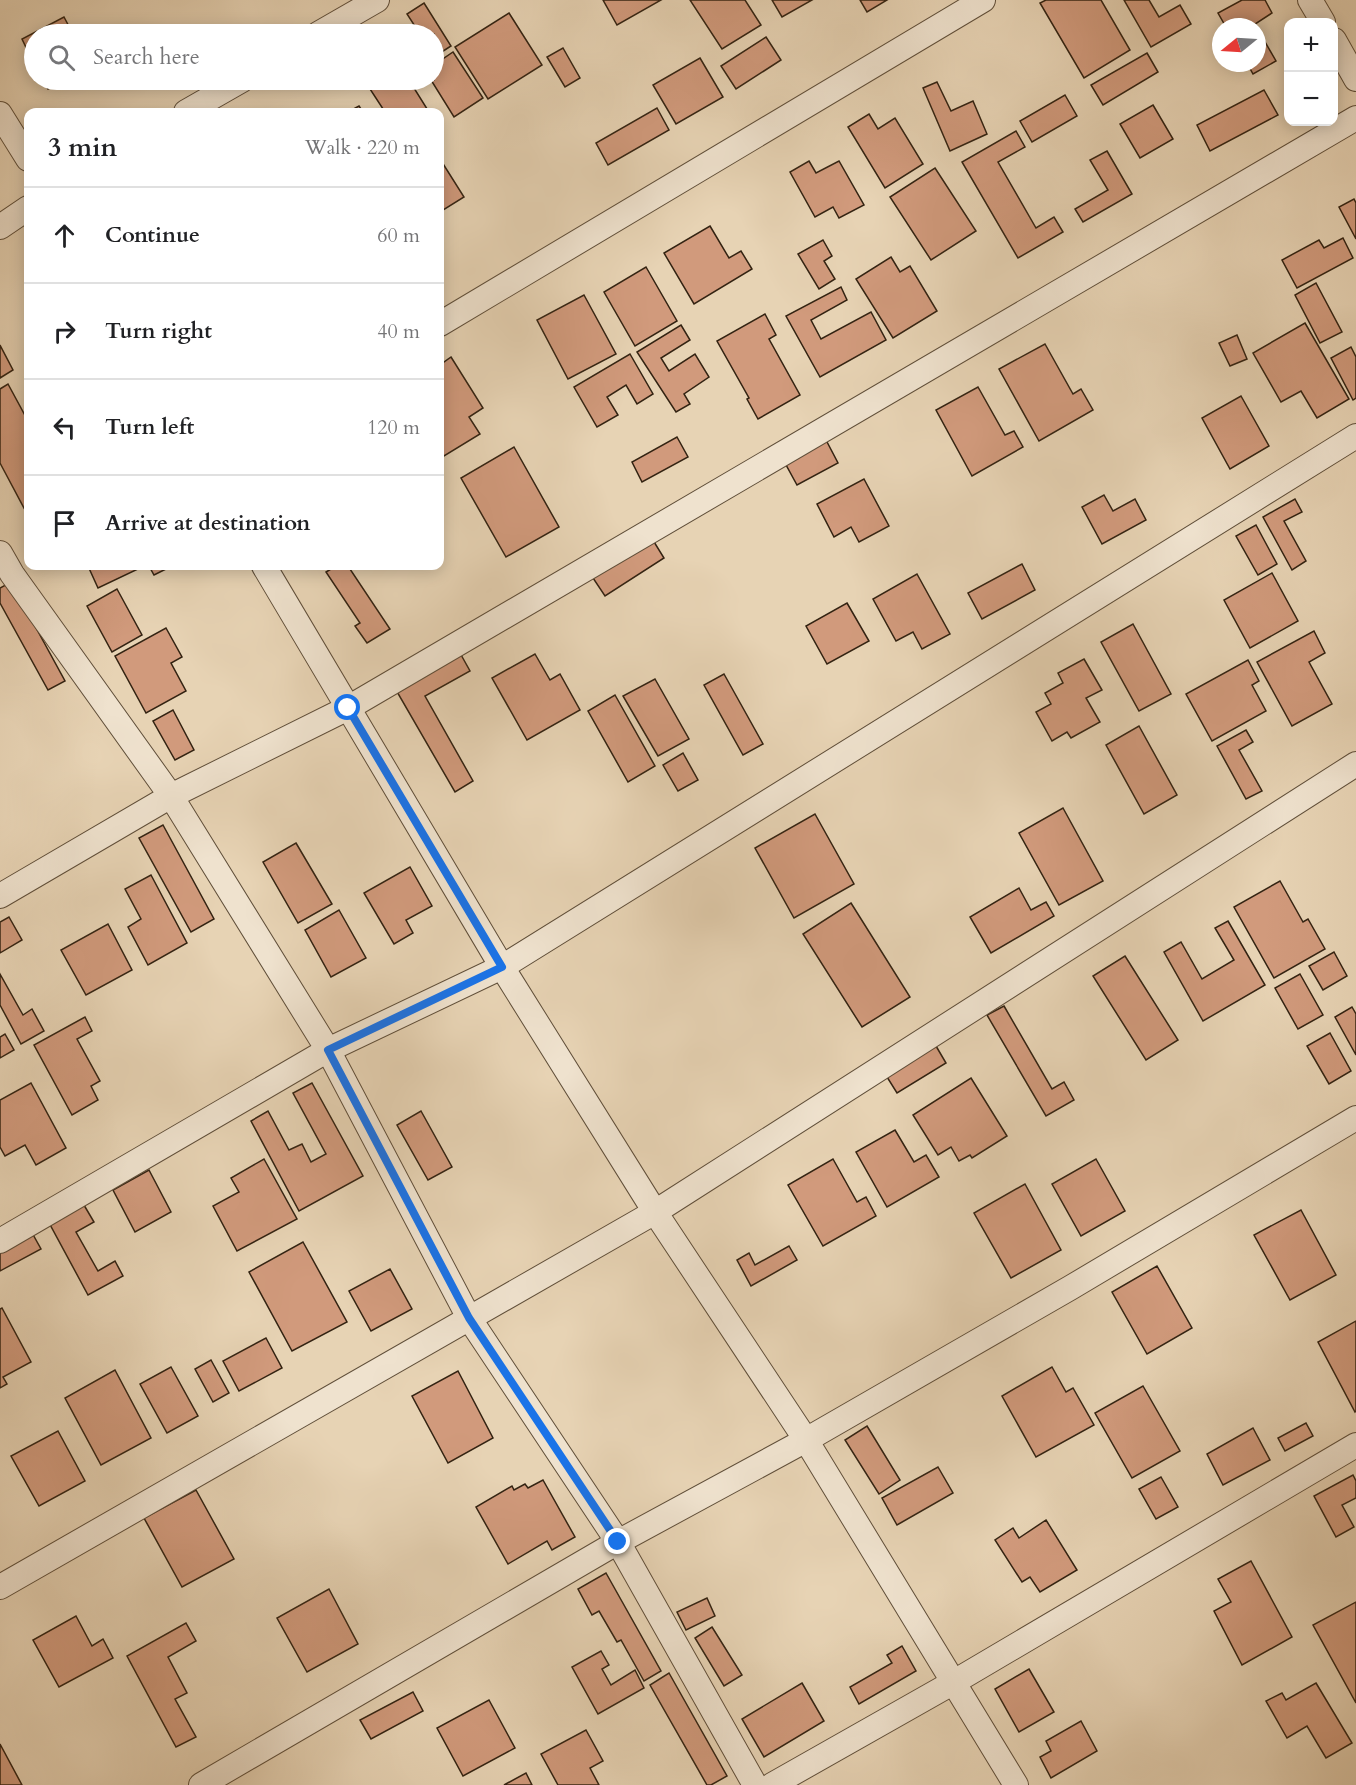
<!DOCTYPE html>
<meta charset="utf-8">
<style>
:root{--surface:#fff;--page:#f2f2f2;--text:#202124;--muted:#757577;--line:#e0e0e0}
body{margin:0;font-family:Cardo,serif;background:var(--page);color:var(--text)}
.controls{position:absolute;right:18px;top:18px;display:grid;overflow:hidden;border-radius:12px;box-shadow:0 3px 15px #0003}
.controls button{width:54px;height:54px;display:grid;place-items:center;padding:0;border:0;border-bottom:2px solid var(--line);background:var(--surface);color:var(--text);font:30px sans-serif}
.compass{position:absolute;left:1212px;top:18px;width:54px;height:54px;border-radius:50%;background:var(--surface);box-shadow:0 3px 15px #0003;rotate:252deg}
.stop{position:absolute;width:18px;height:18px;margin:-14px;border:4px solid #1a73e8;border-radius:50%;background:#fff}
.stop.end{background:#1a73e8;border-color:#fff;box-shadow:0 2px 6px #0008}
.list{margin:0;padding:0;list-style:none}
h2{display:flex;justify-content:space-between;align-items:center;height:78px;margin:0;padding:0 24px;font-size:26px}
h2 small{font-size:20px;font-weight:400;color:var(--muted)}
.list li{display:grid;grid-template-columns:39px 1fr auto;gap:18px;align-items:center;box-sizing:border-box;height:96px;padding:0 24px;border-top:2px solid var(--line)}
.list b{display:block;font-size:22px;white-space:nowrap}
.list em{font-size:20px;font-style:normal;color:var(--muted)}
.icon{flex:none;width:33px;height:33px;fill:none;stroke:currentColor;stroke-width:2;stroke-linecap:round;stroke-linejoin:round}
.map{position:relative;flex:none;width:1356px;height:1785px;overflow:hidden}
.search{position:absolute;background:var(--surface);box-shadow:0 3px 15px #0003;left:24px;top:24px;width:420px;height:66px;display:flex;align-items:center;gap:15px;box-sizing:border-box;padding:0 21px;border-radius:33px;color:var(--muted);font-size:22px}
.panel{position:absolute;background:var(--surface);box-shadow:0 3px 15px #0003;left:24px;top:108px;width:420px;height:462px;border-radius:12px}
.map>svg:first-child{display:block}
</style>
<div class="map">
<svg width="1356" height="1785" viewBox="0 0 1356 1785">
<rect width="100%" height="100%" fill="#e7d3b4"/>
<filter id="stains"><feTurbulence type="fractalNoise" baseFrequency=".00333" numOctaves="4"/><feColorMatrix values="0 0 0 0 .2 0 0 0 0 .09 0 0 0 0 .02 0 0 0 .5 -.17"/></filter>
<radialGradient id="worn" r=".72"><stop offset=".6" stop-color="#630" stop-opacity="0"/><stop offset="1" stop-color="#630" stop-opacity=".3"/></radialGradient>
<g fill="#d19a7c" stroke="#332312" stroke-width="1.5">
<path d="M603,0H661L617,25Z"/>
<path d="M690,0H745L761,25L722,49Z"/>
<path d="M772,0H812L782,17Z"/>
<path d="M860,0H887L867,12Z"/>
<path d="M1046,0H1101L1130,50L1084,78L1040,3Z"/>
<path d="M1124,0H1149L1159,17L1180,5L1191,24L1151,47Z"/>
<path d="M1242,0H1265L1272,13L1255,24L1256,27H1226L1218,13Z"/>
<path d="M424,3L451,46L434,57V34H420L407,14Z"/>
<path d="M509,13L542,65L488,99L455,47Z"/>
<path d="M64,17L73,34H34V64L22,39Z"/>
<path d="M1257,28L1276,61L1253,74L1247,63H1257Z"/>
<path d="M766,37L781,60L736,89L721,66Z"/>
<path d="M563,48L580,78L565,87L547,57Z"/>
<path d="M453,52L483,98L454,117L431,80H434V65Z"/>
<path d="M1147,53L1158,72L1103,105L1091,85Z"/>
<path d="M700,58L723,97L676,124L653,85Z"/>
<path d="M43,80H66L48,89Z"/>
<path d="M385,80H409L429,112H385L370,89Z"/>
<path d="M937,82L951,111L973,101L987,134L950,151L923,88Z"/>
<path d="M1264,90L1278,115L1210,151L1197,125Z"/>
<path d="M1065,95L1077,116L1032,142L1020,121Z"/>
<path d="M1153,105L1173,139L1140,158L1120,124Z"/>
<path d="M359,106L363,112H348Z"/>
<path d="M657,108L669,130L608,165L596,143Z"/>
<path d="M869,114L878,129L895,118L923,164L885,188L848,127Z"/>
<path d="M1016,131L1025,147L998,162L1036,228L1054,217L1063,232L1018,258L962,162Z"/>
<path d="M1107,151L1132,194L1083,222L1075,209L1108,190L1090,160Z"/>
<path d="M440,159L464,197L440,212Z"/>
<path d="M809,161L816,173L839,161L864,205L839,218L833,207L815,217L790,172Z"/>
<path d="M935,168L976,231L931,260L890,197Z"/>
<path d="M1354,199L1356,203V239L1339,207Z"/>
<path d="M710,226L729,258L741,251L752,269L694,304L664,253Z"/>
<path d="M1343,238L1353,258L1297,288L1282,260L1319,240L1324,248Z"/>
<path d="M823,240L832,256L824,261L835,279L819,289L798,254Z"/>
<path d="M891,257L900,272L910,266L937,311L893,338L856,279Z"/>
<path d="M646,267L677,321L635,346L604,292Z"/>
<path d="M1316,283L1342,332L1320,343L1295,295Z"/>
<path d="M841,287L847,300L811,320L821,339L871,312L886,340L820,377L786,316Z"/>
<path d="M584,295L616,354L568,379L537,320Z"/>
<path d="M765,314L776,335L769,339L800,395L758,419L747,399L749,398L717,341Z"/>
<path d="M1305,323L1349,399L1317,418L1301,391L1281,402L1253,353Z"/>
<path d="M681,325L690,340L661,358L669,371L695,354L709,377L684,394L690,404L676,412L637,352Z"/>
<path d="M1237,335L1247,359L1230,366L1219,343Z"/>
<path d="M1045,344L1073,394L1081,389L1093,410L1039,441L999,369Z"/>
<path d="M0,345L13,370L0,378Z"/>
<path d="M1351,347L1356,357V398L1353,400L1331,358Z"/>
<path d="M630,354L653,394L637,404L626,385L607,397L618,415L597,427L574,387Z"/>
<path d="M451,357L483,408L469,417L480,434L444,456L440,449V365Z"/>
<path d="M8,384L28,421V505L24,508L0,463V389Z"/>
<path d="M978,387L1005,435L1014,431L1023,447L972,476L936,410Z"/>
<path d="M1241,396L1269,446L1230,469L1202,418Z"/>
<path d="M677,437L688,457L642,482L632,462Z"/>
<path d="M826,440L838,463L797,485L785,463Z"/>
<path d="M514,447L559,527L506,557L461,478Z"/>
<path d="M864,479L889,526L859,542L851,527L834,537L817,504Z"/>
<path d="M1104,495L1113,511L1135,499L1146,520L1102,544L1082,507Z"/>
<path d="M1295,499L1302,512L1284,521L1306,561L1292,570L1263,517Z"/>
<path d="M1256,525L1277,564L1258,575L1236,536Z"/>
<path d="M651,537L664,558L605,596L591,575Z"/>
<path d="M1022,564L1035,590L982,619L968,593Z"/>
<path d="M88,566H136L138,569L98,588Z"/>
<path d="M149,566H172L154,575Z"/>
<path d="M336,566H348L390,629L367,643L355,626L360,623L326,572Z"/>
<path d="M1272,573L1298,621L1250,648L1224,600Z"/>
<path d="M917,574L950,634L922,649L913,632L896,641L873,599Z"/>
<path d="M11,582L65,681L48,690L0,603V588Z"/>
<path d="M117,589L142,635L112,652L87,606Z"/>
<path d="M847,603L869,641L827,664L806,626Z"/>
<path d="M1133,624L1171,694L1139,711L1101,642Z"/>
<path d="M166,628L182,657L171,663L186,691L146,713L115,656Z"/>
<path d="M1314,631L1325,653L1309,662L1332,704L1292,726L1257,662Z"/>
<path d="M460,653L470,671L425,696L473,781L455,792L396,690Z"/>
<path d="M535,654L550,680L560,674L580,710L527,740L492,678Z"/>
<path d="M1084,659L1102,690L1086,698L1100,722L1071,738L1067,732L1052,741L1036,712L1051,704L1045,693L1063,683L1058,673Z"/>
<path d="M1248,660L1259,681L1252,685L1266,711L1212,741L1186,694Z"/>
<path d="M724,674L763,744L743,755L704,685Z"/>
<path d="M655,679L689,739L658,756L623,696Z"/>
<path d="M615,695L655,766L628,782L588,711Z"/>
<path d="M173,710L194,750L175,760L153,721Z"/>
<path d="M1139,726L1177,795L1144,814L1106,745Z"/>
<path d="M1246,730L1253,742L1239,750L1262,791L1246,799L1217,746Z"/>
<path d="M683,753L698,780L678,791L663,765Z"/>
<path d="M1063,808L1103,881L1059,905L1019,833Z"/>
<path d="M815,814L854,884L794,918L755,848Z"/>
<path d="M163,825L214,919L191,932L139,838Z"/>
<path d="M296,843L332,904L298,923L263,862Z"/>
<path d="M410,867L432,906L406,920L413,933L394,944L364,893Z"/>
<path d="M151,875L187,943L148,965L128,927L141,919L125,889Z"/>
<path d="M1280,881L1303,922L1308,919L1325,949L1274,978L1234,907Z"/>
<path d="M1019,888L1031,910L1046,902L1054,916L991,953L970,917Z"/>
<path d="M851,903L910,997L862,1027L803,934Z"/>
<path d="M339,910L366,958L331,977L305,930Z"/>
<path d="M9,917L22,940L0,953V922Z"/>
<path d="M1228,921L1265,985L1203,1021L1164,952L1181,942L1202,979L1234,960L1215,928Z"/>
<path d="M108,924L132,970L86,995L61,950Z"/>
<path d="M1334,952L1347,976L1323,990L1309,966Z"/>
<path d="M1125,956L1178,1040L1146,1060L1093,976Z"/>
<path d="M0,974L23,1015L32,1009L44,1031L21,1044L0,1005Z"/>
<path d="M1300,974L1323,1015L1298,1029L1275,988Z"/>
<path d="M1004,1006L1052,1089L1064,1082L1074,1100L1046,1116L987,1015Z"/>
<path d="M1352,1007L1356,1014V1055L1335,1017Z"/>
<path d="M85,1017L92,1031L77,1039L100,1081L91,1086L98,1100L72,1115L34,1045Z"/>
<path d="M1330,1033L1351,1071L1329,1084L1307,1046Z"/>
<path d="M5,1034L14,1050L0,1058V1037Z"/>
<path d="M936,1046L946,1063L897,1093L887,1077Z"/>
<path d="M971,1078L1007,1136L972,1158L970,1155L959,1161L951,1147L938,1155L913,1115Z"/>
<path d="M31,1083L66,1148L36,1165L25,1145L5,1156L0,1147V1100Z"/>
<path d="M312,1083L363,1176L299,1211L251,1121L268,1111L289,1150L302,1144L311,1162L326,1154L293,1093Z"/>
<path d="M421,1111L452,1167L428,1180L397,1125Z"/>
<path d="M895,1130L914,1162L926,1155L939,1177L887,1207L856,1152Z"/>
<path d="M264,1159L297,1219L237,1251L213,1206L239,1192L231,1178Z"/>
<path d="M833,1159L857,1202L866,1197L876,1216L823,1246L788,1185Z"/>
<path d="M1096,1159L1125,1211L1081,1236L1052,1184Z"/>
<path d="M149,1170L171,1212L135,1232L113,1190Z"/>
<path d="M1025,1184L1061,1250L1011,1278L974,1213Z"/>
<path d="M81,1200L94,1222L76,1232L98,1271L115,1261L123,1276L88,1295L47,1219Z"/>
<path d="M1301,1210L1336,1275L1290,1300L1254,1235Z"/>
<path d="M31,1231L41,1249L0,1271V1248Z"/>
<path d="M303,1242L347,1322L292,1351L249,1272Z"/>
<path d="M789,1246L797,1260L751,1286L737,1260L749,1253L755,1265Z"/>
<path d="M1157,1266L1192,1328L1147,1354L1112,1292Z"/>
<path d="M390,1269L412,1309L371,1331L349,1291Z"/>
<path d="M2,1308L31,1362L3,1377L7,1384L0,1388V1309Z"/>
<path d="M1356,1321V1411L1355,1412L1318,1342Z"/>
<path d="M266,1338L282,1368L239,1391L223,1361Z"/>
<path d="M211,1360L229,1393L213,1402L195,1369Z"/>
<path d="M171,1367L198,1416L167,1433L140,1384Z"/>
<path d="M1052,1367L1066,1392L1073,1388L1094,1425L1036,1457L1002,1396Z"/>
<path d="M115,1370L151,1438L101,1465L65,1398Z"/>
<path d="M458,1371L493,1438L448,1463L412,1396Z"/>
<path d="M1143,1386L1180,1451L1132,1478L1095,1413Z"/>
<path d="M1306,1423L1313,1436L1285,1451L1278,1438Z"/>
<path d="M867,1426L900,1480L879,1494L845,1440Z"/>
<path d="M1253,1428L1270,1460L1223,1485L1207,1454Z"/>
<path d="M58,1431L85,1481L39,1506L11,1456Z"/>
<path d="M938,1467L953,1493L897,1525L882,1498Z"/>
<path d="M1353,1475L1356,1481V1498L1342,1505L1354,1527L1336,1537L1314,1496Z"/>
<path d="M1161,1477L1178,1507L1156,1519L1139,1489Z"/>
<path d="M543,1480L575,1537L552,1550L547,1541L508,1564L476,1507L512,1486L514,1490L525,1484L528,1488Z"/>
<path d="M196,1490L234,1559L182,1587L144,1518Z"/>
<path d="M1046,1520L1077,1570L1040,1592L1030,1577L1022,1582L995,1540L1013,1528L1019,1538Z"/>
<path d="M1251,1561L1292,1637L1242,1665L1214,1611L1231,1602L1218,1579Z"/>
<path d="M606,1573L661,1671L644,1681L621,1640L617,1642L599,1611L592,1615L578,1589Z"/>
<path d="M329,1589L358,1644L307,1672L277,1618Z"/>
<path d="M707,1598L715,1616L686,1630L677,1612Z"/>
<path d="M1356,1602V1703L1313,1625Z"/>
<path d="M76,1616L92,1646L103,1639L113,1658L59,1687L33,1640Z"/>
<path d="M186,1623L196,1641L168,1657L187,1693L175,1699L196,1737L176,1747L127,1656Z"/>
<path d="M712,1627L742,1675L724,1686L695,1638Z"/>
<path d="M902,1646L916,1671L859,1704L850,1687L892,1663L887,1655Z"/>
<path d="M601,1651L609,1665L602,1669L611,1685L635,1670L644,1688L598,1714L572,1667Z"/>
<path d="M1029,1669L1054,1712L1019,1732L995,1689Z"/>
<path d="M669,1673L727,1776L711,1785H707L650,1685Z"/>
<path d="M802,1683L824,1721L764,1757L742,1719Z"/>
<path d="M1316,1683L1352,1743L1326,1758L1307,1726L1287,1738L1266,1701L1282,1693L1286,1700Z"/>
<path d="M413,1692L423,1711L371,1739L360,1720Z"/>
<path d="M489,1700L515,1748L463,1776L437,1728Z"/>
<path d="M1081,1721L1097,1751L1051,1778L1040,1757L1051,1751L1046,1741Z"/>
<path d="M586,1730L603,1761L590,1768L599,1785H558L541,1754Z"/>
<path d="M0,1744L22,1785H0Z"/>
<path d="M526,1773L532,1785H504Z"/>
</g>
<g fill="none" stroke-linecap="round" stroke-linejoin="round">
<defs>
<g id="street">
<path d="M1310,0L1323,22"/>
<path d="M318,34L377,0"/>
<path d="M1334,40L1356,79"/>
<path d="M186,112L242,80"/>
<path d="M0,114L28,159"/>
<path d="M0,227L28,208"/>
<path d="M440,324L983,0"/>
<path d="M0,553L12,574L171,796L328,1050L469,1318L618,1542L755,1785"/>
<path d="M264,566L502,967L655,1212L806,1440L1016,1785"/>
<path d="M0,896L171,796L348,708L1356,118"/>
<path d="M0,1241L328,1050L502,967L1356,436"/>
<path d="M0,1587L655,1212L1356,764"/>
<path d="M201,1785L618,1542L806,1440L1070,1288L1356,1118"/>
<path d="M772,1785L954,1682L1356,1445"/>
</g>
</defs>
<use href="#street" stroke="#604f3a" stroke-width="26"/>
<use href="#street" stroke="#efe2ce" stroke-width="24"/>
</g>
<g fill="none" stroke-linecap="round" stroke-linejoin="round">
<path stroke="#1a73e8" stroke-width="8" d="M348,708L502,967L328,1050L469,1318L618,1542"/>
</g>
<rect width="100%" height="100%" filter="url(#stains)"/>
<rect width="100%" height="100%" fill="url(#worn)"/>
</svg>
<div class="controls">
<button>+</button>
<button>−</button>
</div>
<svg class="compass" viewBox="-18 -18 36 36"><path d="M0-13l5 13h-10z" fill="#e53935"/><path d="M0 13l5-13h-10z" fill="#757577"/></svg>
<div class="stop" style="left:348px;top:708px"></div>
<div class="stop end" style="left:618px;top:1542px"></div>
<div class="search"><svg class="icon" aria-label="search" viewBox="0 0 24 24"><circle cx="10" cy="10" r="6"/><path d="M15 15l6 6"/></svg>Search here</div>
<section class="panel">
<h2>3 min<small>Walk · 220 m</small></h2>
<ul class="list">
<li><svg class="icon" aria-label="ahead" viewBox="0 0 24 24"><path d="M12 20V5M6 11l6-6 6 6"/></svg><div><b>Continue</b></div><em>60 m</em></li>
<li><svg class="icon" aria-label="right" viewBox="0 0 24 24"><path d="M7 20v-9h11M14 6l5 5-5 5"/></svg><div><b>Turn right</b></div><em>40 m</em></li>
<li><svg class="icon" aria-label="left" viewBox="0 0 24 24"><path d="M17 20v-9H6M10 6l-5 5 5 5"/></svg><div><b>Turn left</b></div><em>120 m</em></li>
<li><svg class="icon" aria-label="arrive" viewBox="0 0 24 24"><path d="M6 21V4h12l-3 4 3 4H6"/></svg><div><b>Arrive at destination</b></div></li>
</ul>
</section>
</div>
